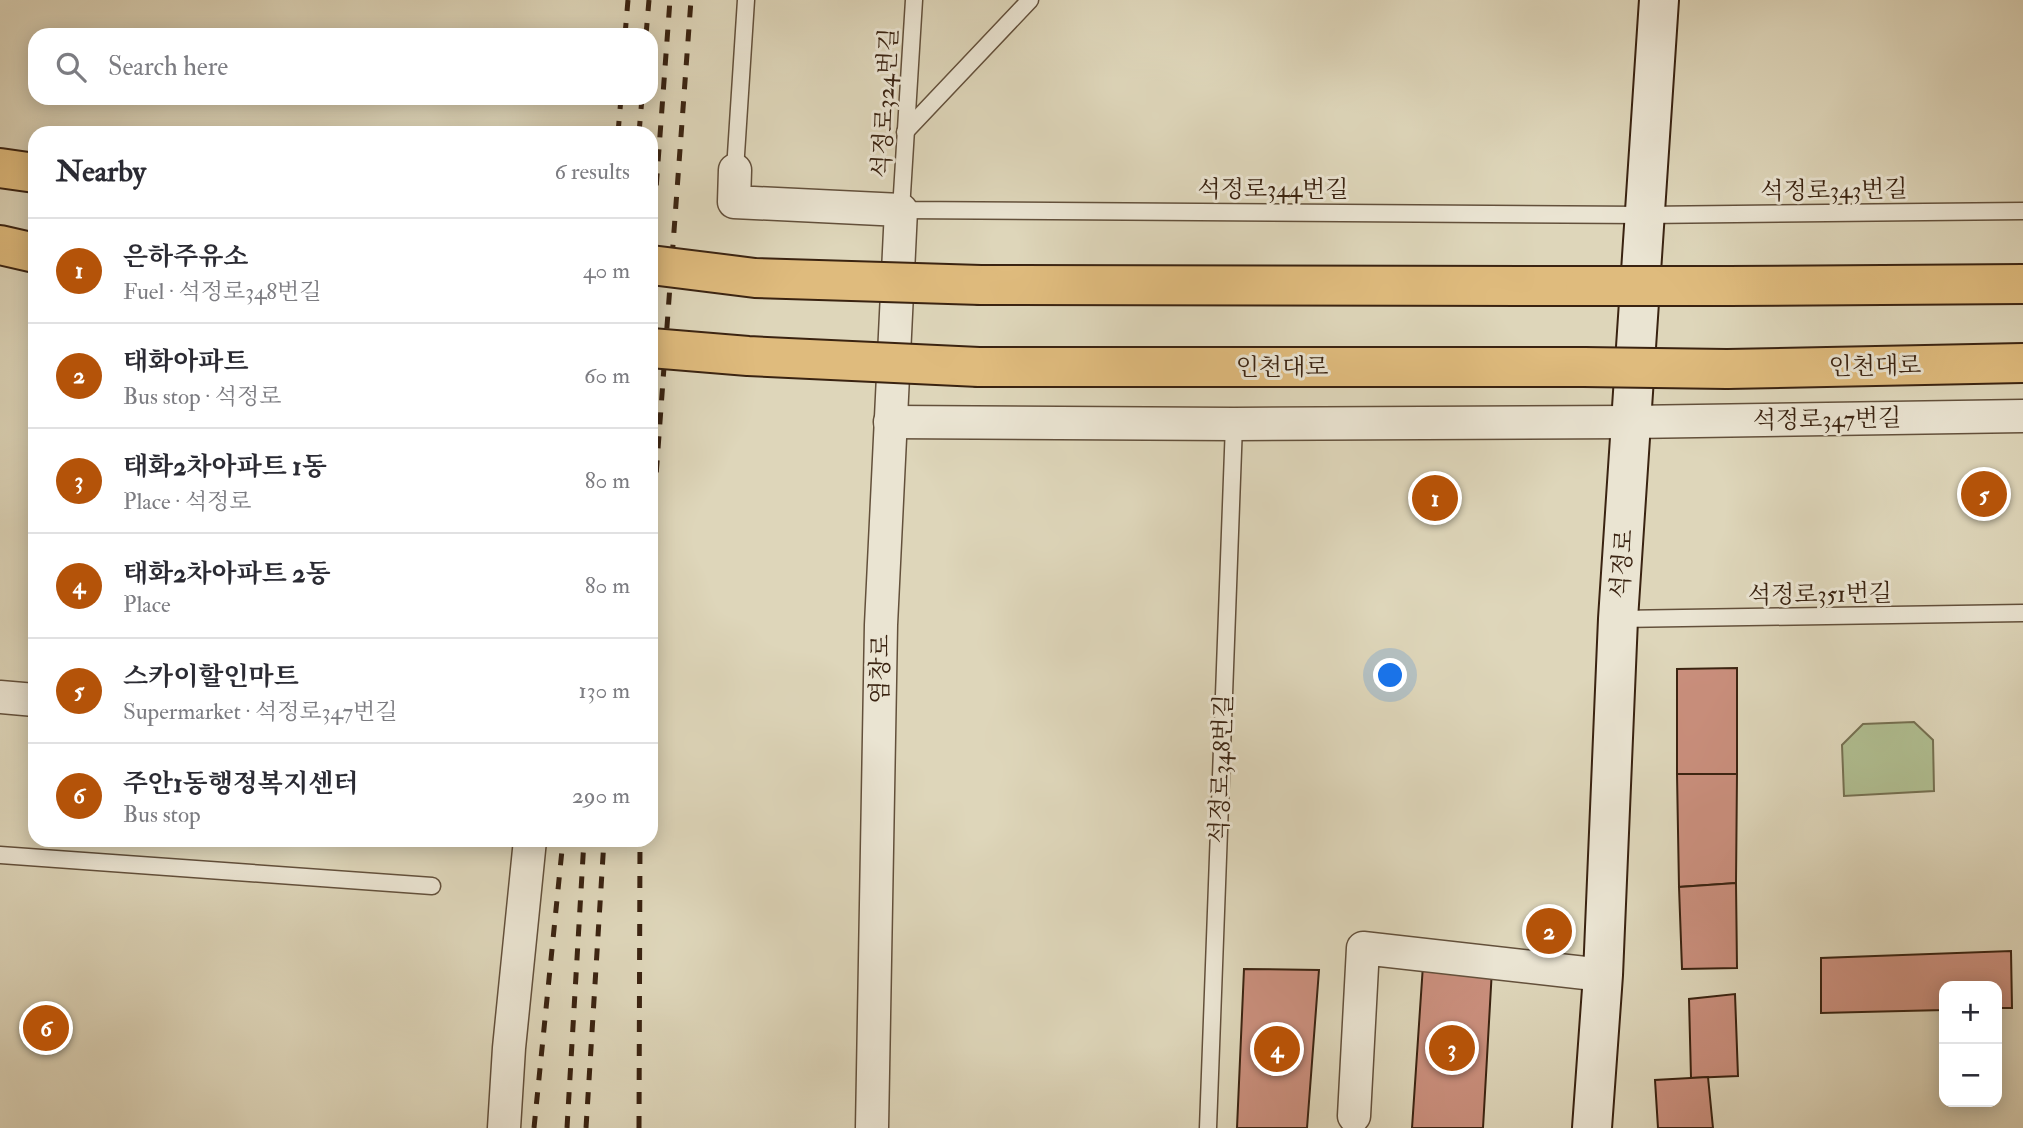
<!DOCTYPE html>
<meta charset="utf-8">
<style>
:root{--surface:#fff;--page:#f7f7f7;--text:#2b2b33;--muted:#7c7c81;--line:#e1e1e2;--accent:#b45309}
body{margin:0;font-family:"IM FELL Double Pica","Noto Serif KR",serif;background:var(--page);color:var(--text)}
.controls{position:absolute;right:21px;bottom:21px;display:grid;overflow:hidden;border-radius:14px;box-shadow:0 4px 18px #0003}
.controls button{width:63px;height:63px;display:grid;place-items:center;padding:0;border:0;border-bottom:2px solid var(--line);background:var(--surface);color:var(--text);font:35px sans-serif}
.you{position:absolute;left:1391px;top:676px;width:24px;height:24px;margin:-18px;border:5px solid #fff;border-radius:50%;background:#1a73e8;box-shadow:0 0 0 10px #1a73e833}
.badge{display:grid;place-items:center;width:46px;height:46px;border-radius:50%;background:var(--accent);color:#fff;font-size:23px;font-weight:700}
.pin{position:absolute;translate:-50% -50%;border:4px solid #fff;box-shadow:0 2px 7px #0006}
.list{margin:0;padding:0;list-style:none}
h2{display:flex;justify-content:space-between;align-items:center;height:91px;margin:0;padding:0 28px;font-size:30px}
h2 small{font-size:23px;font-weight:400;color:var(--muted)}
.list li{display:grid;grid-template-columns:46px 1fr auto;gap:21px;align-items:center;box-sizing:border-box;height:105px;padding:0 28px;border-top:2px solid var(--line)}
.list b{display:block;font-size:26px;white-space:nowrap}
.list p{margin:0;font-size:23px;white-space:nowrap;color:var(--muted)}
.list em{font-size:23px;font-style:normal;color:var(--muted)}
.icon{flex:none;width:38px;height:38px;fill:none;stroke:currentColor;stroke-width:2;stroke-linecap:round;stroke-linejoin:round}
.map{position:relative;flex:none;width:2023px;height:1128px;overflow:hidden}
.search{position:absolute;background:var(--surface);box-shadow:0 4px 18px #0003;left:28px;top:28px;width:630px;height:77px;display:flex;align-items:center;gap:18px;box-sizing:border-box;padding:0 24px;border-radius:21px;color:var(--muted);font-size:26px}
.panel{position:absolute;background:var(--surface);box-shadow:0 4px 18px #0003;left:28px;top:126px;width:630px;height:721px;border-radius:21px}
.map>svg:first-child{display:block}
</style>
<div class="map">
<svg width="2023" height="1128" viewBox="0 0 2023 1128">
<rect width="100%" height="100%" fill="#ded6ba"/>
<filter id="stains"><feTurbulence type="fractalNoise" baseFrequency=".00286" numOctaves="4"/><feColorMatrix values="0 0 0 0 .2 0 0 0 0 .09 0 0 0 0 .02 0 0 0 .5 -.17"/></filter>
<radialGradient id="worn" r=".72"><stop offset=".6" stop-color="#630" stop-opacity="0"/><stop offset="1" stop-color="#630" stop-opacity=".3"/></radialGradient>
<path fill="#b0be91" stroke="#757051" stroke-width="2" d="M1914,722L1933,740L1934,791L1844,796L1842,745L1863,724Z"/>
<g fill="#ca8f7d" stroke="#3a2311" stroke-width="2">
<path d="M1737,668V774H1677V669Z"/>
<path d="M1677,774H1737L1736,883L1679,887Z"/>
<path d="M1736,883L1737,968L1682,969L1679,887Z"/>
<path d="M2011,951L2012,1008H1997V986H1944V1010L1821,1013V958Z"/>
<path d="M1423,965L1492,969L1483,1128H1412Z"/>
<path d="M1244,969L1319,970L1307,1128H1237Z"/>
<path d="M1735,994L1738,1076L1691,1078L1689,999Z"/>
<path d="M1708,1077L1713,1128H1658L1655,1080Z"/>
</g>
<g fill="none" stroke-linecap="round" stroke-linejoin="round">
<defs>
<g id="lane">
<path d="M914,0L901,210L1645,215L2023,211"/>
<path d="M905,132L1030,0"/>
<path d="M735,170L746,0"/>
<path d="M1618,619L2023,613"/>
<path d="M0,855L432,886"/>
<path d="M1208,1128L1234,424"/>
</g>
<g id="street">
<path d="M735,170L734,202L901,210L881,625L872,1128"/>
<path d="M890,422L1234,424L1631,422L2023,416"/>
<path d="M0,697L35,700"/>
<path d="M1354,1116L1363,948L1603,975"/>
<path d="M504,1128L509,1048L530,840"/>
</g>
<path id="secondary" d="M1592,1128L1603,975L1618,619L1659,0"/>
<g id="highway">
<path d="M0,168L35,173"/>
<path d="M0,245L35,253"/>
<path d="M981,285L1585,286"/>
<path d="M1728,286L2023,284"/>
<path d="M979,367H1584"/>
<path d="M1727,369L2023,363"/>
</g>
</defs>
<use href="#lane" stroke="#63503b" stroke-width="19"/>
<use href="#street" stroke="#63503b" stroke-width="35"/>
<use href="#secondary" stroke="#3a2311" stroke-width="42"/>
<use href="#highway" stroke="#3a2311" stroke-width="42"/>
<use href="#lane" stroke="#eae4d2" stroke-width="16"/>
<use href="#street" stroke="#eae4d2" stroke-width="32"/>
<use href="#secondary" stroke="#eae4d2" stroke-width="38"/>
<use href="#highway" stroke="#dfbb7d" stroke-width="38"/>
<g stroke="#3a2311" stroke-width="5" stroke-dasharray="12 12" stroke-linecap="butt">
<path d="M625,35L628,0"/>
<path d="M646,35L649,0"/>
<path d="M618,133L621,98"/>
<path d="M639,133L642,98"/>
<path d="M651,257L670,0"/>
<path d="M651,544L691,0"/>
<path d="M534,1128L563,840"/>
<path d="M567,1128L584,840"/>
<path d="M586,1128L604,840"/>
<path d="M639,1128L640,840"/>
</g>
<defs>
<g id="highway-bridge">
<path d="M651,265L755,278L981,285"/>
<path d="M1585,286H1728"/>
<path d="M651,348L748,356L979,367"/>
<path d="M1584,367L1727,369"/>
</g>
</defs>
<use href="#highway-bridge" stroke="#3a2311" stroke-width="42" stroke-linecap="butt"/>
<use href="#highway-bridge" stroke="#dfbb7d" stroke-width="38"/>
</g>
<g text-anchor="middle" stroke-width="6" stroke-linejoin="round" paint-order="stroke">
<g font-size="24" fill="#3a2311" stroke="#eae4d2">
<text transform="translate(885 103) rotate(-87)" y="8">석정로324번길</text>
<text x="1273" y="197">석정로344번길</text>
<text transform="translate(1834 190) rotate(-1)" y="8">석정로343번길</text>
<text transform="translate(1875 366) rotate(-1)" y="8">인천대로</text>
<text x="1282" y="375">인천대로</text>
<text transform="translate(1827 419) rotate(-1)" y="8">석정로347번길</text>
<text transform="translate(1622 564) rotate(-86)" y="8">석정로</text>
<text transform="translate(1820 594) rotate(-1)" y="8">석정로351번길</text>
<text transform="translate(880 669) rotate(-89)" y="8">염창로</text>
<text transform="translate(1221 769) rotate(-88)" y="8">석정로348번길</text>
</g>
</g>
<rect width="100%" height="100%" filter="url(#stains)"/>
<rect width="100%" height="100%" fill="url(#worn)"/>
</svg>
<div class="controls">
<button>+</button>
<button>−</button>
</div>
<div class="you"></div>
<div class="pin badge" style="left:1435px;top:498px">1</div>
<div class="pin badge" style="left:1549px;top:931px">2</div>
<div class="pin badge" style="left:1452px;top:1048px">3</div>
<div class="pin badge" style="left:1277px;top:1049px">4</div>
<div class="pin badge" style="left:1984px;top:494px">5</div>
<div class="pin badge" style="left:46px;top:1028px">6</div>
<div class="search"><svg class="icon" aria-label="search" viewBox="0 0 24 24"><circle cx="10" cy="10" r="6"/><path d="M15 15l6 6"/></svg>Search here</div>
<section class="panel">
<h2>Nearby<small>6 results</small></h2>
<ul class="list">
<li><span class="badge">1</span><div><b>은하주유소</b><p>Fuel · 석정로348번길</p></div><em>40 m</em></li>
<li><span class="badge">2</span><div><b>태화아파트</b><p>Bus stop · 석정로</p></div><em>60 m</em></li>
<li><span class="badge">3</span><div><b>태화2차아파트 1동</b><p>Place · 석정로</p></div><em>80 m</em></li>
<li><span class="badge">4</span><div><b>태화2차아파트 2동</b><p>Place</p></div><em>80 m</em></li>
<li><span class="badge">5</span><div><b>스카이할인마트</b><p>Supermarket · 석정로347번길</p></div><em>130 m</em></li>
<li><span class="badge">6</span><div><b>주안1동행정복지센터</b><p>Bus stop</p></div><em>290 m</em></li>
</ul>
</section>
</div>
